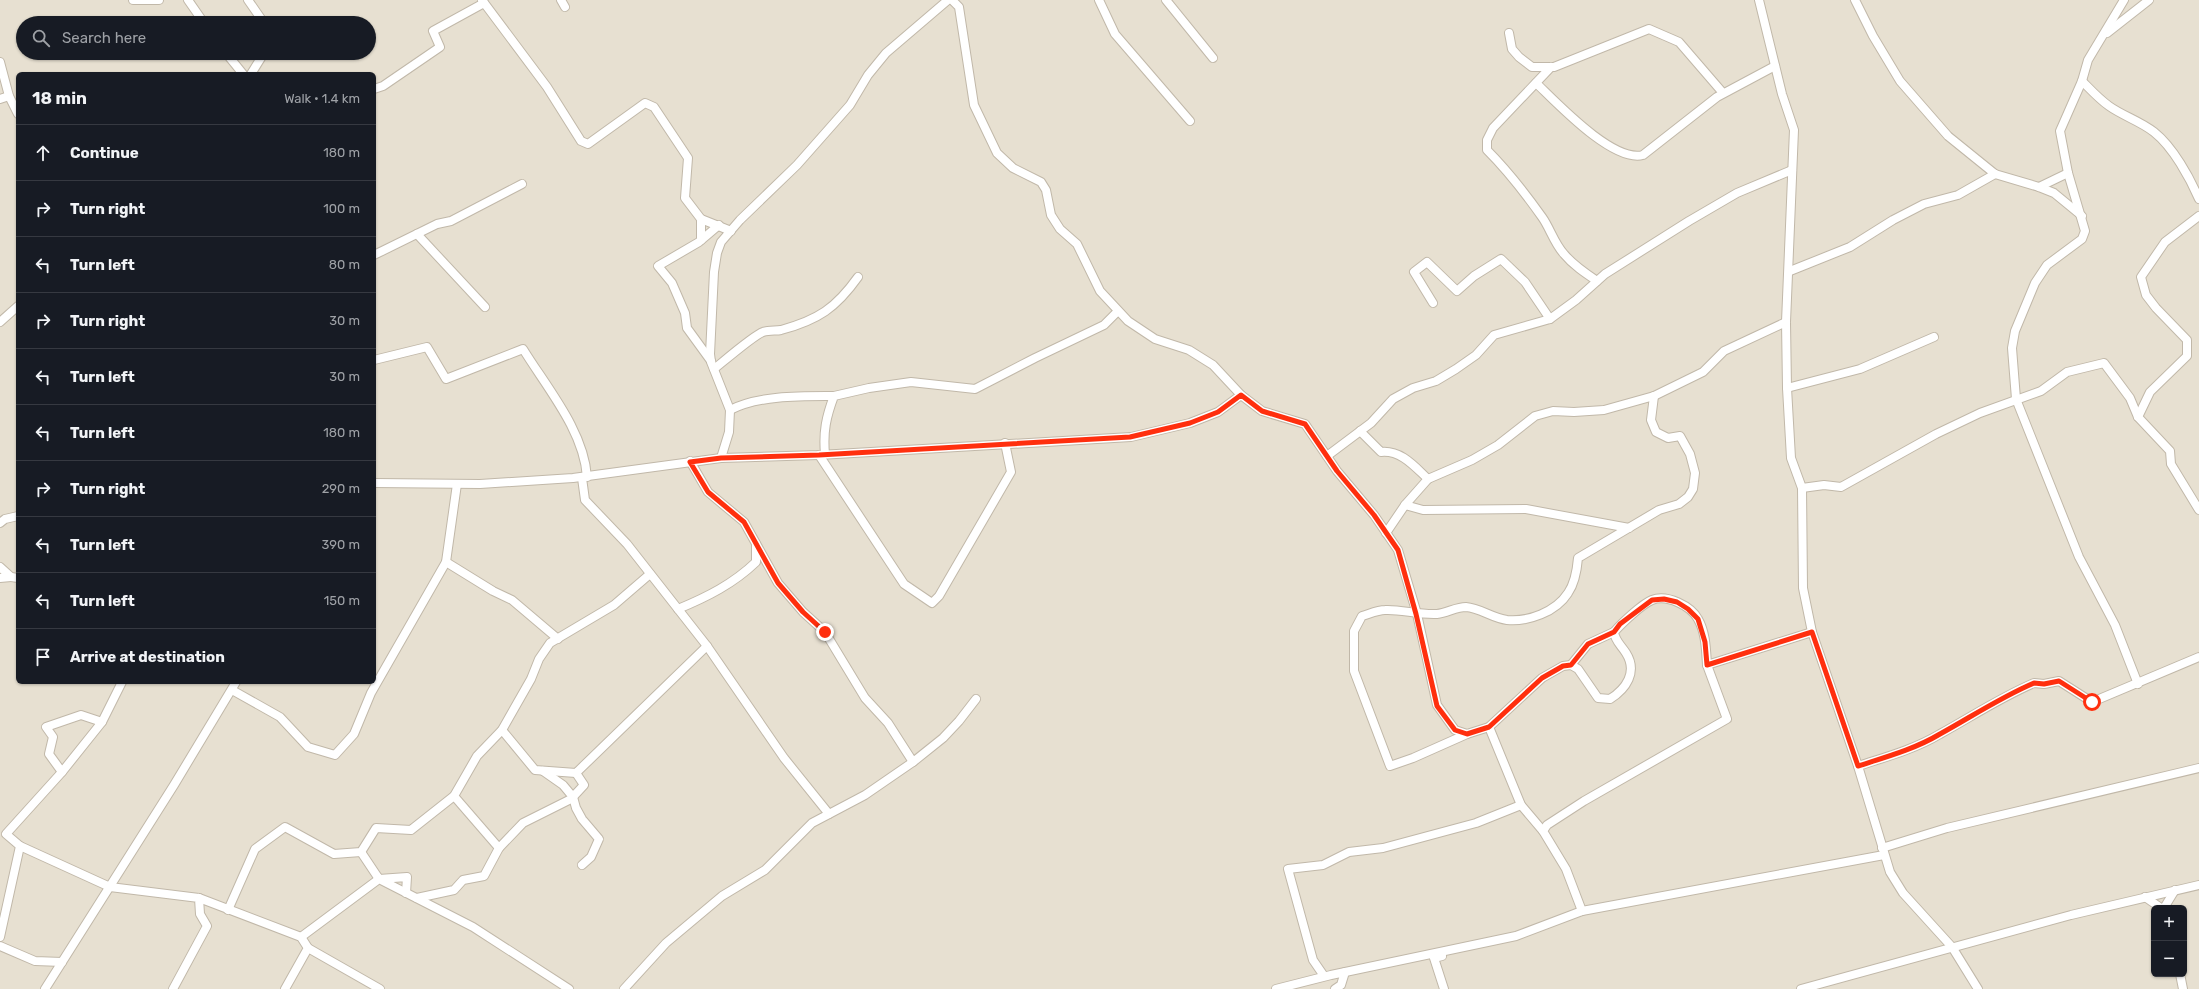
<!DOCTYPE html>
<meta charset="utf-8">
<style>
:root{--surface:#171b24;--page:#20242c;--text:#f1f3f6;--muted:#9ea1a6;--line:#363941}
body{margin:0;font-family:Rubik,sans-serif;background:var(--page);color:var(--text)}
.controls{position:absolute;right:12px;bottom:12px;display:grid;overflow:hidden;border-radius:6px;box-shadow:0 1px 3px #0004}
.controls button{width:36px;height:36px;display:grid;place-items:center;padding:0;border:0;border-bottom:1px solid var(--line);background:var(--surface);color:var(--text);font:20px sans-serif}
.stop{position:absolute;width:12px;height:12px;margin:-9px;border:3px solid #ff2f0e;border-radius:50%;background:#fff}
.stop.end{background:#ff2f0e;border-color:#fff;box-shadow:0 1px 4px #0008}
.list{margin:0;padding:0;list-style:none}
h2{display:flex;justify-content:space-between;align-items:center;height:52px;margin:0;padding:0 16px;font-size:17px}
h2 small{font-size:13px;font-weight:400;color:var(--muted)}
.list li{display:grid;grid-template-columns:26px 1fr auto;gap:12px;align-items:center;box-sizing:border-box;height:56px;padding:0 16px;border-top:1px solid var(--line)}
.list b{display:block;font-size:15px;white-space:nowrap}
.list em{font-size:13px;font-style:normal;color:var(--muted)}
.icon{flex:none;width:22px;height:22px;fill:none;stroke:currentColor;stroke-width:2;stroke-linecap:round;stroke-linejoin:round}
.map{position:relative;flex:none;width:2199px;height:989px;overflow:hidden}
.search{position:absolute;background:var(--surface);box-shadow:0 1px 3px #0004;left:16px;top:16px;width:360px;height:44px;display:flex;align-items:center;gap:10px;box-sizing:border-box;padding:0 14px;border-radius:22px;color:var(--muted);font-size:15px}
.panel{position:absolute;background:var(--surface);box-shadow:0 1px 3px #0004;left:16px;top:72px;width:360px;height:612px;border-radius:6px}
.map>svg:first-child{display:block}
</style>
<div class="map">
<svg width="2199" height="989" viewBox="0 0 2199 989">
<rect width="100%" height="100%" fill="#f2eee3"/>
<path fill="#e7e0d1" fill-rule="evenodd" d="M0,0H2199V989H0ZM23,23H369V53H23ZM18,74H374V682H18ZM2154,908H2184V974H2154Z"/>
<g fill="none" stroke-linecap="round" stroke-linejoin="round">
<defs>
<g id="street">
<path d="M133,0H159"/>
<path d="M188,0L204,23"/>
<path d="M248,0L264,23"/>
<path d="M482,0L547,87L581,141L588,144L645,103L654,107L688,158L685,198L701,219L731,231"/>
<path d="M561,0L565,7"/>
<path d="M952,0L959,7L974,105L997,153L1013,168L1041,182L1046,190L1051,215L1060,229L1077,244L1100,291L1128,321L1155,339L1189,350L1213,365L1241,395L1262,411L1305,424L1337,471L1374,515L1398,550L1417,614L1437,705L1455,730L1467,734L1489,727L1542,678L1563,666L1571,665L1578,669L1598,698L1610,699C1626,689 1638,672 1626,653C1621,645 1615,641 1614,632C1622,623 1642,604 1652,600C1667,594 1691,606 1698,619C1706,633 1706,650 1707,665L1812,632"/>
<path d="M1099,0L1115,34L1190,121"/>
<path d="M1166,0L1213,58"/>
<path d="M1759,0L1782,94L1794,130L1786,322L1787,388L1791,458L1802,488L1803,588L1812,632L1858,766L1890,872L1903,893L1952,947L1978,989"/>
<path d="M1855,0L1873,36L1900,81L1948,136L1995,174L2039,187L2054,193L2082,216"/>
<path d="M2124,0L2088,60L2082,81L2060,131L2068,173L2085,231L2082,239L2047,265L2035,283L2015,331L2012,348L2016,399L2079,557L2115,625L2138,684"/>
<path d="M1509,33L1512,49L1519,57L1532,67H1554L1649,29L1679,42L1723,93"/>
<path d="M2107,33L2149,0"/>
<path d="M226,53L243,74"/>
<path d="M0,62L9,96L18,114"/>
<path d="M1551,67L1493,128L1487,140V150C1508,171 1525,193 1542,217C1550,228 1554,243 1564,254C1573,265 1585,273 1597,281"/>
<path d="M251,74L264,53"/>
<path d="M2082,81C2090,89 2099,99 2109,106C2123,116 2140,121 2154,132C2173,147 2190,178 2199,199"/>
<path d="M1536,83C1557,103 1613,163 1643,155L1717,97L1775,66"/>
<path d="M374,89L383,86L440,47L433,31L484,3"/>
<path d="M0,99L9,96"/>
<path d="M2039,187L2068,173"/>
<path d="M701,219V240"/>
<path d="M417,234L485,307"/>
<path d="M374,255L437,224L451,221L522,184"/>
<path d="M1790,271L1850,247L1893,220L1924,204L1958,195L1995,174"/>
<path d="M1433,303L1414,272L1427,262L1457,291L1474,276L1501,259L1525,282L1550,319"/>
<path d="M0,322L18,306"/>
<path d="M374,360L427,347L446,379L523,349C547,388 584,431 587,477"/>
<path d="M711,361L687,328L685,313L672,283L658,266L699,242L719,225"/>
<path d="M714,369C724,361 754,335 763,332C769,330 776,331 781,330C818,320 836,308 858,277"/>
<path d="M1787,388L1860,369L1934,337"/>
<path d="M730,410C759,395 802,396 834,396"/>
<path d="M2138,417L2150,392L2187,356V340L2156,308L2146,295L2141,277L2165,242L2199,216"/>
<path d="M1360,431L1381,452C1401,450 1414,466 1428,479"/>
<path d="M825,454C823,432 826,417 834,396L869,388L911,382L975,389L1035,358L1104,325L1118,311"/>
<path d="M819,455L904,584L932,603L939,596L1011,472L1005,443"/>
<path d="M1327,456L1371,423L1393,399L1413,388L1436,381L1456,369L1476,355L1494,335L1550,319L1576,300L1605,274L1689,221L1737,193L1792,170"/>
<path d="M721,458L729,432L730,410L711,362L710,354L714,272L717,253L721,242L740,220L797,165L850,105L868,75L886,53L948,0"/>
<path d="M690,461L708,492L744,522L778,583L803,612L825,632L865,698L888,723L913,762"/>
<path d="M582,478L585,500L627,544L707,646L784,758L829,814"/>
<path d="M374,483L480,484L573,478L721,458L819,455L1131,437L1190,423L1218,412L1241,395"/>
<path d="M1802,488L1824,485L1841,487L1936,434L1980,413L2041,391L2067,372L2104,363L2130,398L2138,417L2170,451L2171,464L2199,510"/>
<path d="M1405,505L1423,510L1526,509L1629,528"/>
<path d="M0,523L5,519L18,516"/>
<path d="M1386,533L1405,505L1428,479L1472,460L1498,445L1535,416L1553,411L1574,412L1604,410L1654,396L1703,372L1724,351L1786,322"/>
<path d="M446,562L493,591L512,600L558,639"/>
<path d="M0,567L11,577L18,578"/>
<path d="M0,578L11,577"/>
<path d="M678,609C707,597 733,584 756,562V544"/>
<path d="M1571,665L1588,644L1614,632"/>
<path d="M232,690L280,717L308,747L335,755L354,734L371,693L446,562L457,484"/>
<path d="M1489,727L1521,805L1543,831"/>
<path d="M502,730L535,770L576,773L707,646"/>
<path d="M1467,734L1413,758L1390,766L1354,671V631L1362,616C1369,614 1378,610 1385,610C1400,609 1419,615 1437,614C1447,613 1456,607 1466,607C1480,608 1492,618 1507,620C1528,622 1556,612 1568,593C1575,583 1577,570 1578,558L1659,510L1679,504L1688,497L1693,489L1695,473L1690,454L1680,436L1668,438L1656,432L1651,420L1654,396"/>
<path d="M1858,766C1886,757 1915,749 1940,734C1971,717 2001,697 2034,683L2044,684L2059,681L2092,702L2199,657"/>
<path d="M543,771L563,785L573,797L576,808L582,819L599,839L591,857L582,865"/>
<path d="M62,772L49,754L53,737L46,727L81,715L102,722"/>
<path d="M454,796L499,848"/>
<path d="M20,846L110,887L199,898L200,914L207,926L173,989"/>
<path d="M1882,848L1947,828L2199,768"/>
<path d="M361,852L379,879L407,877L406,893"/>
<path d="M2145,897L2161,908"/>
<path d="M199,898L301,937L308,948L285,989"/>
<path d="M417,898L454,890L463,880L484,876L499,848L523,823L571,799L584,785L576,773"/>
<path d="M2164,908L2175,890"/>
<path d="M228,910L255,849L285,827L334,854L361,852L376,828L411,830L454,796L477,756L502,730L531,679L539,659L550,643L614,605L650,574"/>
<path d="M1582,911L1566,869L1543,831L1547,825L1584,801L1727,719L1707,665"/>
<path d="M0,937L20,846L6,834L62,772L102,722L122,682"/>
<path d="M301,937L379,879L473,927L569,989"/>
<path d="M0,946L35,961L62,962"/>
<path d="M308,948L380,989"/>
<path d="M1442,956L1434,958L1444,989"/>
<path d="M2180,974L2183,989"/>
<path d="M1324,976L1313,960L1288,869L1323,865L1349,852L1383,848L1476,823L1521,805"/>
<path d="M45,989L174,785L236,682"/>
<path d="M624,989L666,943L722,896L765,870L812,823L865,795L913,762L943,738L959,721L976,699"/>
<path d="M1276,989L1331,975L1516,936L1582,911L1884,855"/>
<path d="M1335,989L1341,985L1345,972"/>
<path d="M1801,989L2071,915L2199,885"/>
</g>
</defs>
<use href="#street" stroke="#c1b8a9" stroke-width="10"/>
<use href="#street" stroke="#fff" stroke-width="8"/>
</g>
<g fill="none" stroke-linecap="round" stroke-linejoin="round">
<path stroke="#ff2f0e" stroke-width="5" d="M825,632L803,612L778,583L744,522L708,492L690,462L721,458L819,455L1130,437L1190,423L1218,412L1241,395L1262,411L1305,424L1337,471L1374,515L1398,550L1416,614L1437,706L1455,730L1467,734L1489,727L1542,678L1563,666L1571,665L1588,644L1614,632L1620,624L1652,600L1664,599L1677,602L1688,609L1698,619L1705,642L1707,665L1812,632L1858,766C1886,757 1915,749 1940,734C1971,717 2001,697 2034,683L2044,684L2059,681L2092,702"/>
</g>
</svg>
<div class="controls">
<button>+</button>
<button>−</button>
</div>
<div class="stop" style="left:2092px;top:702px"></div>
<div class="stop end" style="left:825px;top:632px"></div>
<div class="search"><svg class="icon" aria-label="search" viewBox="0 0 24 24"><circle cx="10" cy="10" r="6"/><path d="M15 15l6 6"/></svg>Search here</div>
<section class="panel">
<h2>18 min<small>Walk · 1.4 km</small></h2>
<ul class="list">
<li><svg class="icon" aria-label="ahead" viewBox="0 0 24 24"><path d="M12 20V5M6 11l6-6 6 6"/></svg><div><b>Continue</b></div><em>180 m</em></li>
<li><svg class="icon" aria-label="right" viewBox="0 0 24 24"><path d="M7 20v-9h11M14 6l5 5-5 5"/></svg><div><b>Turn right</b></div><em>100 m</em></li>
<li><svg class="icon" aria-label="left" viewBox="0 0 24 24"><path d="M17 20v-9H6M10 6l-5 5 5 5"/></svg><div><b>Turn left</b></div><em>80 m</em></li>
<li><svg class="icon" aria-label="right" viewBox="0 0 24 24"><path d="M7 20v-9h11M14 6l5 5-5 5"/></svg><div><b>Turn right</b></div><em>30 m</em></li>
<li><svg class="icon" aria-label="left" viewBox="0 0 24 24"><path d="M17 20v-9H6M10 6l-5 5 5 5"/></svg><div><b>Turn left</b></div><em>30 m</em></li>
<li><svg class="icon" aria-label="left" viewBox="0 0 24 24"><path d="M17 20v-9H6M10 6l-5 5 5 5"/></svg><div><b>Turn left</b></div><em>180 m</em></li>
<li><svg class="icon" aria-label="right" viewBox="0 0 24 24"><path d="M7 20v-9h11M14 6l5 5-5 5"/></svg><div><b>Turn right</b></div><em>290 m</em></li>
<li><svg class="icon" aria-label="left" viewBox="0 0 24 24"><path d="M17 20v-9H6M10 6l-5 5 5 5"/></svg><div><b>Turn left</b></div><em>390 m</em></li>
<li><svg class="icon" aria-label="left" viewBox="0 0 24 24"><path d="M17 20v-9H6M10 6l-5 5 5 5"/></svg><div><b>Turn left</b></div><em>150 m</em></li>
<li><svg class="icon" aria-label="arrive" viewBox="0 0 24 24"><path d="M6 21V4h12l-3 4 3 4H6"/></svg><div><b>Arrive at destination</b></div></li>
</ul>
</section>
</div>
